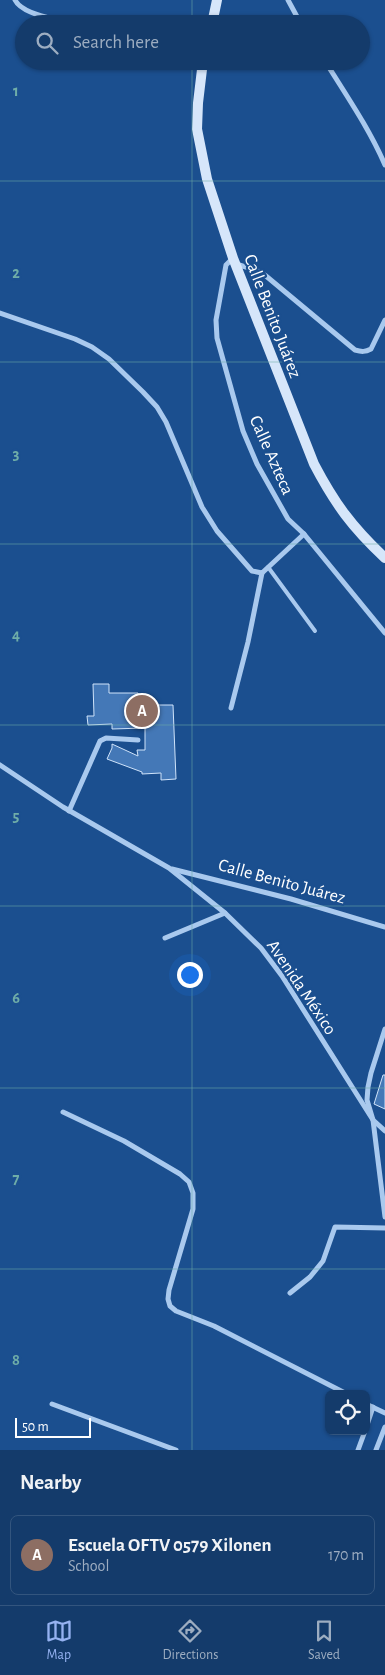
<!DOCTYPE html>
<meta charset="utf-8">
<style>
:root{--surface:#143b6b;--page:#214673;--text:#f1f3f6;--muted:#9dadc1;--line:#33557e;--accent:#95b2f1}
body{margin:0;font-family:"Alegreya Sans",sans-serif;background:var(--page);color:var(--text)}
.controls{position:absolute;right:15px;bottom:15px;display:grid;overflow:hidden;border-radius:8px;box-shadow:0 1px 4px #0004}
.controls button{width:45px;height:45px;display:grid;place-items:center;padding:0;border:0;border-bottom:1px solid var(--line);background:var(--surface);color:var(--text);font:25px sans-serif}
.scale{position:absolute;left:15px;bottom:12px;width:76px;box-sizing:border-box;padding-left:5px;border:2px solid #fff;border-top:0;font-size:14px;line-height:18px;white-space:nowrap;color:#fff;-webkit-text-stroke:4px #1b4f8f;paint-order:stroke}
.you{position:absolute;left:189px;top:974px;width:18px;height:18px;margin:-12px;border:4px solid #fff;border-radius:50%;background:#1a73e8;box-shadow:0 0 0 8px #1a73e833}
.badge{display:grid;place-items:center;width:32px;height:32px;border-radius:50%;background:var(--accent);color:#fff;font-size:16px;font-weight:700}
.pin{position:absolute;translate:-50% -50%;border:2px solid #fff;box-shadow:0 1px 5px #0006}
.list{margin:0;padding:0;list-style:none}
h2{display:flex;justify-content:space-between;align-items:center;height:65px;margin:0;padding:0 20px;font-size:21px}
h2 small{font-size:16px;font-weight:400;color:var(--muted)}
.list li{display:grid;grid-template-columns:32px 1fr auto;gap:15px;align-items:center;box-sizing:border-box;height:80px;margin:0 10px 10px;padding:0 10px;border:1px solid var(--line);border-radius:8px}
.list b{display:block;font-size:19px;white-space:nowrap}
.list p{margin:0;font-size:16px;white-space:nowrap;color:var(--muted)}
.list em{font-size:16px;font-style:normal;color:var(--muted)}
.icon{flex:none;width:28px;height:28px;fill:none;stroke:currentColor;stroke-width:2;stroke-linecap:round;stroke-linejoin:round}
.map{position:relative;flex:none;width:385px;height:1450px;overflow:hidden}
.search{position:absolute;background:var(--surface);box-shadow:0 1px 4px #0004;left:15px;right:15px;top:15px;height:55px;display:flex;align-items:center;gap:12px;box-sizing:border-box;padding:0 18px;border-radius:28px;color:var(--muted);font-size:19px}
.sheet{height:155px;background:var(--surface)}
nav{display:flex;justify-content:space-around;align-items:center;box-sizing:border-box;height:70px;border-top:1px solid var(--line);background:var(--surface);font-size:14px;color:var(--muted)}
nav a{display:grid;justify-items:center;gap:2px}
nav .on{color:var(--accent)}
.map>svg:first-child{display:block}
</style>
<div class="map">
<svg width="385" height="1450" viewBox="0 0 385 1450">
<rect width="100%" height="100%" fill="#1b4f8f"/>
<g fill="#4478b7" stroke="#cfe3fa">
<path d="M93,684H109V693H138V705H173L176,779L161,780V773L142,774V772L107,759L112,748V744L138,756L137,750H145V728L112,729V724L88,725L87,716H94Z"/>
<path d="M383,1075H385V1109L374,1104Z"/>
</g>
<g fill="none" stroke-linecap="round" stroke-linejoin="round">
<path stroke="#a9c9ee" stroke-width="4" d="M268,567L315,631"/>
<g stroke="#a9c9ee" stroke-width="5">
<path d="M15,0C22,14 52,18 67,23"/>
<path d="M288,0L301,24"/>
<path d="M325,61C346,95 369,128 385,165"/>
<path d="M202,65L228,66"/>
<path d="M233,258L226,265L216,320L217,338L243,431L257,464L288,519L304,534L385,633"/>
<path d="M236,264L256,270L266,276L355,350C362,352 365,352 371,349L385,320"/>
<path d="M0,313L75,339L92,347L109,359L143,392L157,407L166,422L202,507L217,531L252,571L262,573L304,534"/>
<path d="M231,708L248,642L262,573"/>
<path d="M0,765L63,807L169,868L225,913L261,948L282,976L373,1120L385,1131"/>
<path d="M69,811L100,741L106,738L138,740"/>
<path d="M172,869L291,899L385,927"/>
<path d="M165,938L225,913"/>
<path d="M385,1029L371,1073L368,1087L367,1100L373,1120L385,1217"/>
<path d="M63,1112L124,1141L180,1174L189,1182L193,1193V1209L169,1290L168,1299L170,1306L176,1311L214,1326L347,1394"/>
<path d="M290,1293L310,1277L323,1261L335,1227L385,1228"/>
<path d="M52,1404L176,1450"/>
<path d="M366,1404L385,1413"/>
<path d="M366,1428L373,1407"/>
<path d="M358,1450L365,1431"/>
<path d="M376,1450L385,1427"/>
</g>
<g stroke="#d6e6fa" stroke-width="10">
<path d="M212,24L217,0"/>
<path d="M203,61L198,103L197,129L207,179L233,258L314,464C335,504 352,527 385,558"/>
</g>
</g>
<path fill="none" stroke="#6fada8" stroke-width="1" stroke-opacity="0.55" d="M192,0V24M192,61V1450M0,181H385M0,362H385M0,544H385M0,725H385M0,906H385M0,1088H385M0,1269H385"/>
<g text-anchor="middle" stroke-width="4.5" stroke-linejoin="round" paint-order="stroke">
<g font-size="18" fill="#fff" stroke="#1b4f8f">
<text transform="translate(273 316) rotate(69)" y="6">Calle Benito Juárez</text>
<text transform="translate(272 455) rotate(66)" y="6">Calle Azteca</text>
<text transform="translate(282 881) rotate(15)" y="6">Calle Benito Juárez</text>
<text transform="translate(302 987) rotate(56)" y="6">Avenida México</text>
</g>
</g>
<g font-size="16" text-anchor="middle" font-weight="bold" fill="#6fada8" stroke="#1b4f8f" stroke-width="4.5" stroke-linejoin="round" paint-order="stroke">
<text x="16" y="96">1</text>
<text x="16" y="278">2</text>
<text x="16" y="459">3</text>
<text x="16" y="640">4</text>
<text x="16" y="821">5</text>
<text x="16" y="1003">6</text>
<text x="16" y="1184">7</text>
<text x="16" y="1365">8</text>
</g>
</svg>
<div class="controls">
<button><svg class="icon" aria-label="locate" viewBox="0 0 24 24"><circle cx="12" cy="12" r="6"/><path d="M12 2v4M12 18v4M2 12h4M18 12h4"/></svg></button>
</div>
<div class="scale">50 m</div>
<div class="you"></div>
<div class="pin badge" style="left:142px;top:711px;background:#8d6e63">A</div>
<div class="search"><svg class="icon" aria-label="search" viewBox="0 0 24 24"><circle cx="10" cy="10" r="6"/><path d="M15 15l6 6"/></svg>Search here</div>
</div>
<section class="sheet">
<h2>Nearby<small></small></h2>
<ul class="list">
<li><span class="badge" style="background:#8d6e63">A</span><div><b>Escuela OFTV 0579 Xilonen</b><p>School</p></div><em>170 m</em></li>
</ul>
</section>
<nav>
<a class="on"><svg class="icon" aria-label="map" viewBox="0 0 24 24"><path d="M3 6l6-2 6 2 6-2v14l-6 2-6-2-6 2zM9 4v14M15 6v14"/></svg>Map</a>
<a><svg class="icon" aria-label="directions" viewBox="0 0 24 24"><path d="M12 3l9 9-9 9-9-9zM9 14v-3h6M13 9l2 2-2 2"/></svg>Directions</a>
<a><svg class="icon" aria-label="saved" viewBox="0 0 24 24"><path d="M7 4h10v16l-5-4-5 4z"/></svg>Saved</a>
</nav>
